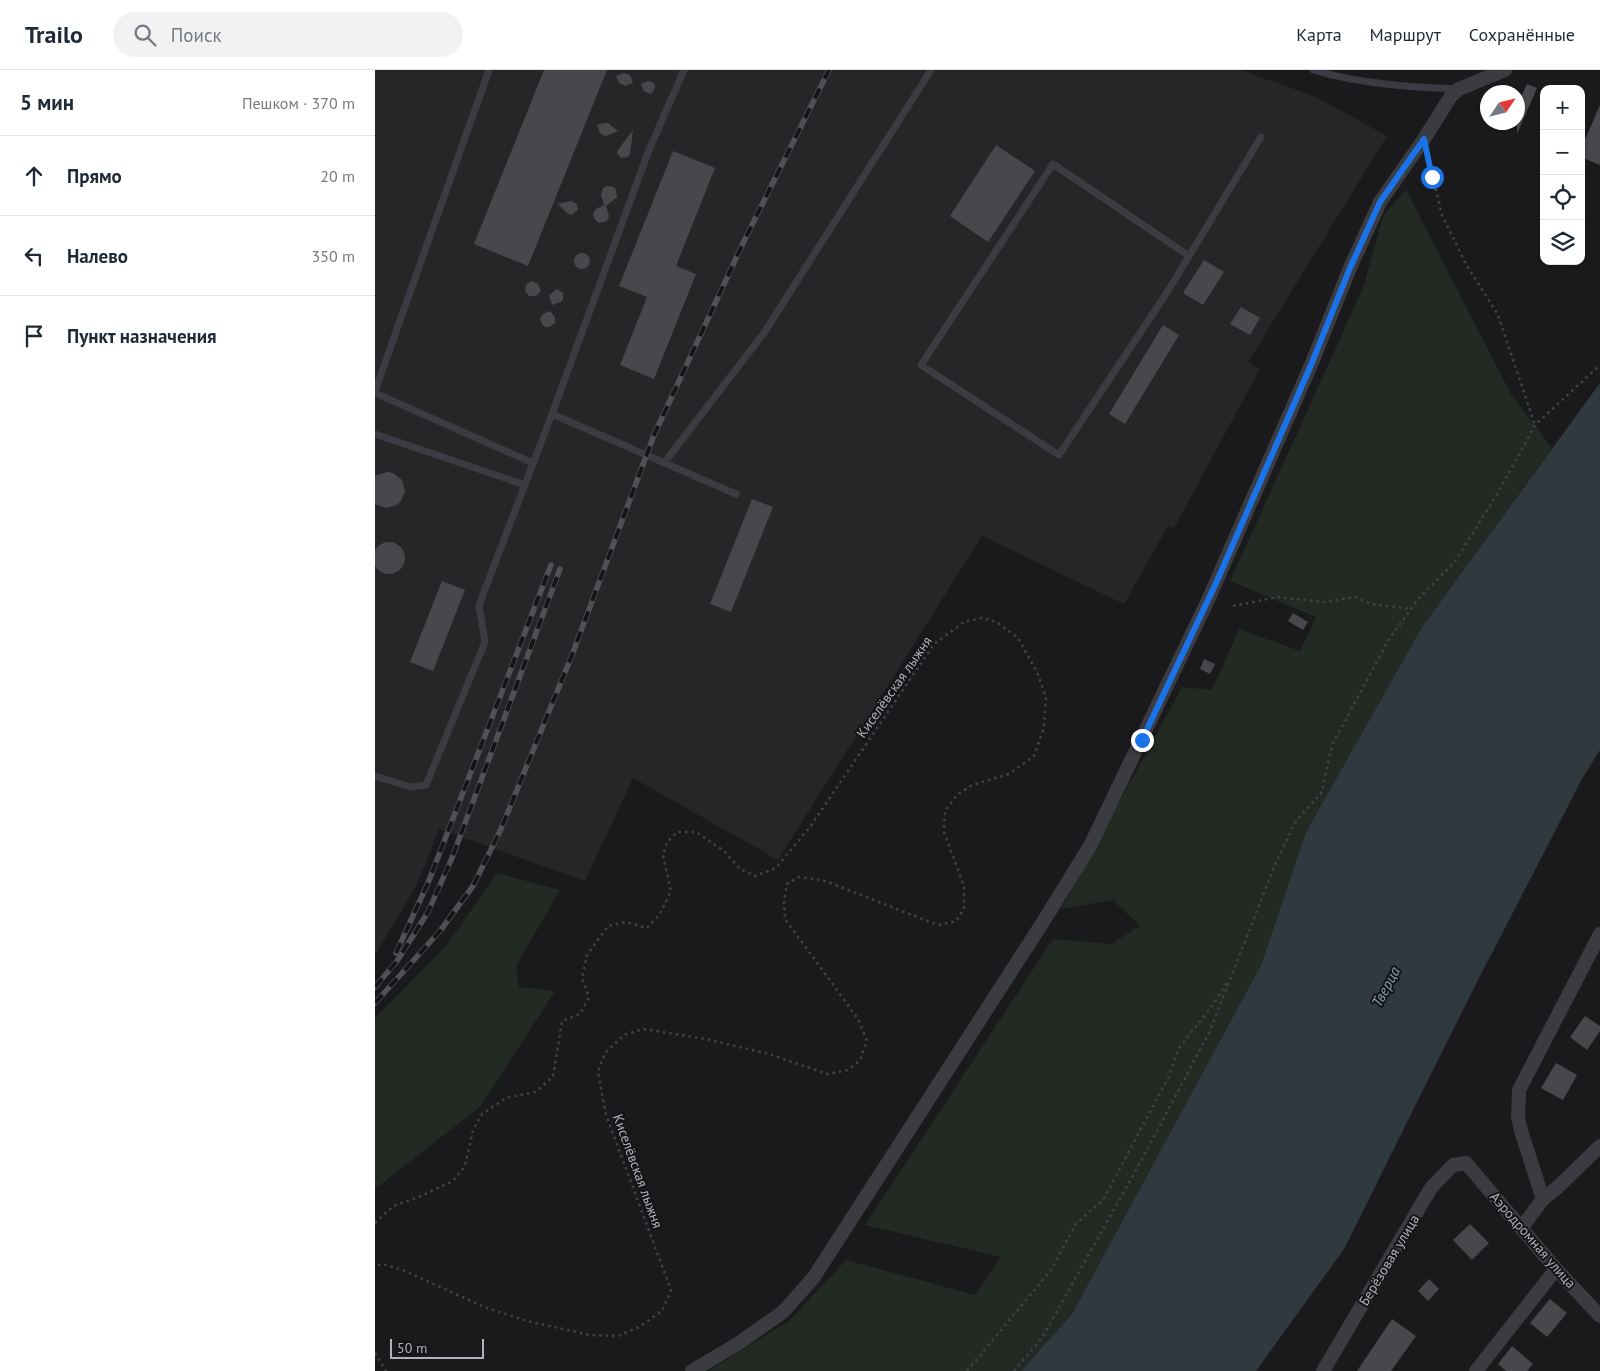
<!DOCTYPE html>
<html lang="ru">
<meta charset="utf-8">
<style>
:root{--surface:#fff;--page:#f2f2f3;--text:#1f2937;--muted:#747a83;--line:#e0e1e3}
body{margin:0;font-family:"PT Sans",sans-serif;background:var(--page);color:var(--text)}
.controls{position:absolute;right:15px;top:15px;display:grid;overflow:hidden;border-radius:10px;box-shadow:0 1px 4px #0004}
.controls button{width:45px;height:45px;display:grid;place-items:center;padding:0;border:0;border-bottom:1px solid var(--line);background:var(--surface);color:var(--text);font:25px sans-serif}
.compass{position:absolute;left:1105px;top:15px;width:45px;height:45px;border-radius:50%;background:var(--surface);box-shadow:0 1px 4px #0004;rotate:55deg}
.scale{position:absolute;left:15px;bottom:12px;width:94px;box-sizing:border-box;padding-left:5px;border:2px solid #aeb2bb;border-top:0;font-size:14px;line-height:18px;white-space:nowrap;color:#aeb2bb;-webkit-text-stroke:4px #151517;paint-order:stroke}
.stop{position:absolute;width:15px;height:15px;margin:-11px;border:4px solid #1a73e8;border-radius:50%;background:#fff}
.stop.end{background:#1a73e8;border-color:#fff;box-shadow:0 1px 5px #0008}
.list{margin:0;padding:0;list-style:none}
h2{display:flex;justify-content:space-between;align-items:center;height:65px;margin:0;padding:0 20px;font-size:21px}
h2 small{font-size:16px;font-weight:400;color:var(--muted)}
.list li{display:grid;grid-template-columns:32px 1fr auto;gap:15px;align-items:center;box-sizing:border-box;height:80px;padding:0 20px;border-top:1px solid var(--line)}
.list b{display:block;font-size:19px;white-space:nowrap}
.list em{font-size:16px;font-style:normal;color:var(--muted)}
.icon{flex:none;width:28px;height:28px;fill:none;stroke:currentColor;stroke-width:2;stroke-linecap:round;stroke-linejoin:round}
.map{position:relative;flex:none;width:1225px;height:1301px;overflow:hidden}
header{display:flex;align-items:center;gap:30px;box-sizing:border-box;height:70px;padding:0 25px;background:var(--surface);border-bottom:1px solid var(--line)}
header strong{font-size:24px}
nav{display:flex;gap:28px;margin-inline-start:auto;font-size:18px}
.search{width:350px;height:45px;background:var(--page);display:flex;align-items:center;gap:12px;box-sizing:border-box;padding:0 18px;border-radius:28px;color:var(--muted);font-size:19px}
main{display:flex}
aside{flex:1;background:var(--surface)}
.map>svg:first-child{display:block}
</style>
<header>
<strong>Trailo</strong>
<div class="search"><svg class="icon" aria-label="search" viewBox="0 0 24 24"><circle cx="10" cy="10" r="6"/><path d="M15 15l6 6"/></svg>Поиск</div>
<nav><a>Карта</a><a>Маршрут</a><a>Сохранённые</a></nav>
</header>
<main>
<aside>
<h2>5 мин<small>Пешком · 370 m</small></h2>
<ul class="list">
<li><svg class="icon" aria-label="ahead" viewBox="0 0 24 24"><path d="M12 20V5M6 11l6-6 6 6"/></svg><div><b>Прямо</b></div><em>20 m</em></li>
<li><svg class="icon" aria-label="left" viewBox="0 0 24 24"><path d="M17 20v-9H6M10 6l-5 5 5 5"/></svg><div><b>Налево</b></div><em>350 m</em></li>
<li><svg class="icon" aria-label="arrive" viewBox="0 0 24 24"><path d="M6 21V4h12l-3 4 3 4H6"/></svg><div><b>Пункт назначения</b></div></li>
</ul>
</aside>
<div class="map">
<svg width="1225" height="1301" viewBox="0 0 1225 1301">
<rect width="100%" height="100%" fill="#1a1a1c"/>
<path fill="#262629" d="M0,0H865L939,26L1012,66L873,292L885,299L799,458L793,456L749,534L607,466L403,790L258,708L210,811L64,759L42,815L0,885Z"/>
<g fill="#222a23">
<path d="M1031,120L1136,324L1177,378L1047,557L931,762L886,895L697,1244L646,1301H333L414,1251L471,1190L600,1225L626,1187L490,1155L678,869L736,874L765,856L738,830L686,839L807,617L837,620L864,559L925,581L941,547L855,511L988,218L1009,144Z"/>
<path d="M122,803L185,820L141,896L144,917L180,921L106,1036L0,1119V948L71,876Z"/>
</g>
<path fill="#313940" d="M1225,313V680L1207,709L1102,912L969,1179L881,1301H646L697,1244L886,895L931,762L1047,557Z"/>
<g fill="#47484c">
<path d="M169,0H232L153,196L99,174Z"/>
<path d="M249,3L255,5L258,13L250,16L244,13L241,6Z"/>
<path d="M273,11L279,13L280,16L278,22L275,24L269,21L266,14Z"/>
<path d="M1152,14L1162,18L1142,64V35Z"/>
<path d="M1225,35V95L1206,87V79Z"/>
<path d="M229,53H233L243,61L231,66L228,65L225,63L222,55Z"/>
<path d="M258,60L255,84L253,87L246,88L242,83L243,80Z"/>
<path d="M621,75L660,101L613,172L575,146Z"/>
<path d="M298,81L340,98L301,196L321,204L279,309L245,295L272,227L244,216Z"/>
<path d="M232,116L239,117L241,120L242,127L231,136L234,146L233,149L230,152L224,153L219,148L218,143L221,139L229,135L226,125L228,118Z"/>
<path d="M196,131L202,134L203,140L196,145L192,143L183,134Z"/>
<circle cx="207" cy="191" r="8"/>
<path d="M829,190L849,202L828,235L808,223Z"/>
<path d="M156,211L163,214L166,221L161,226H154L150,221L151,215Z"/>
<path d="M182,219L188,223V230L186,232L177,235L174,225Z"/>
<path d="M866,237L885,248L875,265L855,254Z"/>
<path d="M175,241L180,247V253L174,257H171L168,256L165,249L168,244Z"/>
<path d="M788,255L804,265L750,354L734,344Z"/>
<path d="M12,402L18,403L27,410L30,421L26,431L22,435L11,438L0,434V406Z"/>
<path d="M377,429L398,437L356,542L335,534Z"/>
<circle cx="14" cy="488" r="16"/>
<path d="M67,511L90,520L58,601L35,592Z"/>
<path d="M918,543L933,552L928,560L913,551Z"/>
<path d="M829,589L840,594L835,604L825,599Z"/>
<path d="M1210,946L1225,956V961L1212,980L1195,967Z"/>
<path d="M1181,993L1202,1005L1188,1030L1166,1018Z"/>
<path d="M1095,1154L1114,1173L1097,1190L1078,1170Z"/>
<path d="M1054,1209L1064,1219L1053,1231L1043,1221Z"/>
<path d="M1175,1229L1192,1243L1172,1267L1155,1253Z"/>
<path d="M1017,1249L1041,1266L1016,1301H982Z"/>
<path d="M1137,1276L1158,1294L1152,1301H1131L1123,1294Z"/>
</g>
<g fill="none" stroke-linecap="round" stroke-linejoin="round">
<g stroke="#414348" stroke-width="2.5" stroke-dasharray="2.5 4" stroke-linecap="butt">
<path d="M1053,87L1067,145L1091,194L1123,245L1160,355"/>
<path d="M858,536L903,527L948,532L980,527L996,534L1037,539"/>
<path d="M0,1153L18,1136L46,1126L78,1111L90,1096L98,1060L107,1044L131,1028L160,1022L178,1007L187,951L205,944L214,927L207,908L212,885L233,856L251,852L272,858L285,844L296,821L288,785L292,772L302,762H321L349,781L365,799L380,806L401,798L435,757L559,574L589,552L607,548L622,552L643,568L662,602L671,627L669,658L659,686L634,704L597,715L582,725L570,741L569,762L589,816V839L581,851L563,855L450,811L424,807L412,814L409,831L410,849L483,949L492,971L485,990L473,1000L452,1004L394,984L331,969L268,959L249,965L230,983L223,1002L231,1045L296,1220L287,1241L264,1257L243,1266L215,1265L152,1251L109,1237L28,1200L7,1194L0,1196"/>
<path d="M0,1283L11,1301"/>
<path d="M592,1301L676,1200L701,1154L728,1130L793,1008L804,978L837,936L853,911"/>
<path d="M639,1301L667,1268L765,1093L834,963L901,792L921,751L947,722L957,675L1014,569L1045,527L1079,493L1121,426L1160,355L1225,295"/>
</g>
<g stroke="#3b3c41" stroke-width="7">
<path d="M938,0C985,14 1034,17 1083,19"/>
<path d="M814,186L678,94L546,295L684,385L793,221L886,67"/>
<path d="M0,321L114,0"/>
<path d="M0,323L158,393"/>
<path d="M177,344L361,424"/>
<path d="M0,364L150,415"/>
<path d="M289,393L389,263L556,0"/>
<path d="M0,706L36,717L51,715L110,572L104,535L177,344L274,80L309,0"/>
</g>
<g stroke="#3b3c41" stroke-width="14">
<path d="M1168,1129L1147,1064L1143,1048L1144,1020L1225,864"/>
<path d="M1147,1157L1168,1129L1183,1117L1225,1076"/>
<path d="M317,1301L364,1273L408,1242L439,1207L668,852L715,776L834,528L936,295L975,198L1005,132L1049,69L1076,26L1084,19L1130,0"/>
<path d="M948,1301L1056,1118L1078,1095L1091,1093L1181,1199L1225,1246"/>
<path d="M1101,1301L1181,1199"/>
</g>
<defs>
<g id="rail">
<path d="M21,883L53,813L176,495"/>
<path d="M0,917L22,891L53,842L77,788L185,499"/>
<path d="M0,933L65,861L98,816L126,759L197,585L279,365L370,169L454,0"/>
</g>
</defs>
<use href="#rail" stroke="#4f5156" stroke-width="5.5"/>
<use href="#rail" stroke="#151517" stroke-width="4" stroke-dasharray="11" stroke-linecap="butt"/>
</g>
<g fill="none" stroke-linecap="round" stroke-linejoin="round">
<path stroke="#1a73e8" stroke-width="6" d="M767,670L842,511L936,295L975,198L1005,132L1049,69L1057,107"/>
</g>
<g text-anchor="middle" stroke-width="4" stroke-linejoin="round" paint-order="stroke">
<g font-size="14" fill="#aeb2bb" stroke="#151517">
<text transform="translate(519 617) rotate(-55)" y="5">Киселёвская лыжня</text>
<text transform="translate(263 1101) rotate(70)" y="5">Киселёвская лыжня</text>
<text transform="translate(1158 1170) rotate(49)" y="5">Аэродромная улица</text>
<text transform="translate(1014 1190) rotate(-59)" y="5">Берёзовая улица</text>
</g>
<g font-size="15" font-style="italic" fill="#87a0b3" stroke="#151517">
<text transform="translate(1011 917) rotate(-62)" y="5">Тверца</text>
</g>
</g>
</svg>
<div class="controls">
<button>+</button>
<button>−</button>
<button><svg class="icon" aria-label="locate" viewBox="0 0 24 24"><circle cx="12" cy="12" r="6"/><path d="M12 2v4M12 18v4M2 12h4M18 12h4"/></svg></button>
<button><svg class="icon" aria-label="layers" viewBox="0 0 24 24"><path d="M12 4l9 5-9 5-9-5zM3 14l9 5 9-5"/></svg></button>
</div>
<svg class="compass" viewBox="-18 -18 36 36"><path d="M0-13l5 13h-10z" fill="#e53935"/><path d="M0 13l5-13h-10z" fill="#747a83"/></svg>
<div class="scale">50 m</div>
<div class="stop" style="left:1057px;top:107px"></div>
<div class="stop end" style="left:767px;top:670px"></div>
</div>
</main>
